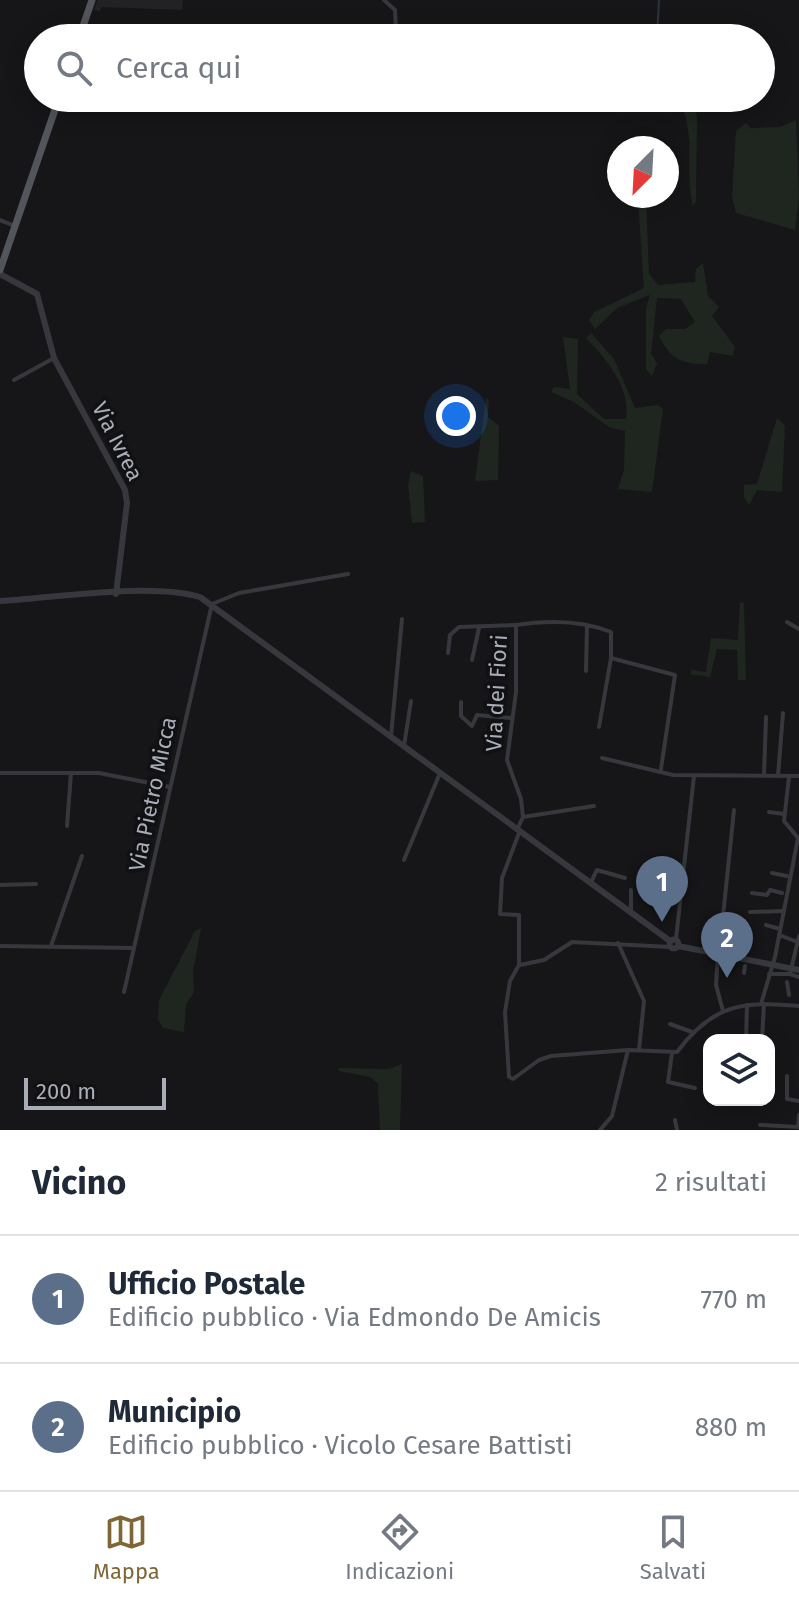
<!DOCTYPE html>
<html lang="it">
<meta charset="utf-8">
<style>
:root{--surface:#fff;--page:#f6f6f7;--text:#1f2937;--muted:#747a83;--line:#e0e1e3;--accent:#7e6636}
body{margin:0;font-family:"Fira Sans",sans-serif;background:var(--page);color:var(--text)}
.controls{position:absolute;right:24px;bottom:24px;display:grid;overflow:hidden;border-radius:16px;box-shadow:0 4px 20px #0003}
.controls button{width:72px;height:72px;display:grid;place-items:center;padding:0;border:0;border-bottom:2px solid var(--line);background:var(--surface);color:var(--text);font:40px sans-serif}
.compass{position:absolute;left:607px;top:136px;width:72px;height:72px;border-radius:50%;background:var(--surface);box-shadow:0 4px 20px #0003;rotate:204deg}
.scale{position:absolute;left:24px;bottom:20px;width:142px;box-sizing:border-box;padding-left:8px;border:4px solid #a8adb8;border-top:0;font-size:22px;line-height:28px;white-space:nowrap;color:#a8adb8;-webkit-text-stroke:6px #111113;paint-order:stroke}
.you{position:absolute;left:456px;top:416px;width:28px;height:28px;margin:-20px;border:6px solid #fff;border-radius:50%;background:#1a73e8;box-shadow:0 0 0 12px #1a73e833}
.badge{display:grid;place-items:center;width:52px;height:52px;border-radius:50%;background:var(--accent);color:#fff;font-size:26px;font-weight:700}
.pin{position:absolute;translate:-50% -66px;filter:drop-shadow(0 2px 4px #0008)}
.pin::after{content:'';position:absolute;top:42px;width:28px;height:24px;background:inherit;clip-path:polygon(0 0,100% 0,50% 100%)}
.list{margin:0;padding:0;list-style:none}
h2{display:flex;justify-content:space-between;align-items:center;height:104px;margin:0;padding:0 32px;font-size:34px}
h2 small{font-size:26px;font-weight:400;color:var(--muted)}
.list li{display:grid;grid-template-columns:52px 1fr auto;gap:24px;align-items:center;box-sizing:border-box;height:128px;padding:0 32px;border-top:2px solid var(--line)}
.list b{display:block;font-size:30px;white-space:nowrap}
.list p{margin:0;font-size:26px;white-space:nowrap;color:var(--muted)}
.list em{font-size:26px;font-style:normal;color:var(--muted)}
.icon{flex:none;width:44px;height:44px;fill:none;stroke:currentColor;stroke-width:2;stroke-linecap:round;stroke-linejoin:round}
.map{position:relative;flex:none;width:799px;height:1130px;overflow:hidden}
.search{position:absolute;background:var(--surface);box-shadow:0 4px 20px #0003;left:24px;right:24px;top:24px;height:88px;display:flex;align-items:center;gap:20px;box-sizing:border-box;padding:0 28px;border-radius:44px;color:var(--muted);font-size:30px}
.sheet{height:360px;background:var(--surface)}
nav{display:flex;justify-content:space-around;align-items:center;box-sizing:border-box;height:112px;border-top:2px solid var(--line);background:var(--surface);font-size:22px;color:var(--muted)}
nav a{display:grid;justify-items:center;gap:4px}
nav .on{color:var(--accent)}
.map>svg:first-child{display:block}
</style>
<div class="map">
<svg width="799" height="1130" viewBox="0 0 799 1130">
<rect width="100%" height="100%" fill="#161618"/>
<path fill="#222225" d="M98,0H183L182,10L102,7L99,12L94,10Z"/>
<g fill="#1e261f">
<path d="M677,98H688L697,116L696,201L693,206C684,169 698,131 677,98Z"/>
<path d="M796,120L799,197L795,230L736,213L732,196L736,131L746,123L751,128L780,127Z"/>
<path d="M646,198L649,274L658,285L695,282L696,269L703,263L708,296L719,307L712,316L735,347L733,356L710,352L707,364C681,364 670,359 659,336L666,329H685L695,322L681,299L657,298L651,354L657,363L652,376L646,369V309L650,295L617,308L595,329L589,320L594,312L644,288L638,199Z"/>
<path d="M591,333L614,359L635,408L658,405L663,409L652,492L618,489L624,470L625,431L609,427L574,402L551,392L554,387L570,389L563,337L578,339L577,394L604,419H626C631,388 606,358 586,338Z"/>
<path d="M486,398L489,399L488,417L499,426L498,480L475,481Z"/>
<path d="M777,418L785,426L782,492L757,490L749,505L744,497V485L757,484Z"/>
<path d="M411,471L423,476L425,522L412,523L408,485Z"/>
<path d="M740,602L744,603L746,680H738L737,650L717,649L710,677L690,674L692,670L706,672L711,638L738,640Z"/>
<path d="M201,928L193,972L194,992L186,1004L184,1032L163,1028L158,1019L159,1000L195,931Z"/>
<path d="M402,1064L400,1130H380L378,1084L370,1077L339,1071V1068L389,1069Z"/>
</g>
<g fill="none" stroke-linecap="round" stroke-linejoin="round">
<path stroke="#2c353c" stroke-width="2" d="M657,38L659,0"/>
<g stroke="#37383d" stroke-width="4">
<path d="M384,0L395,10L396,29"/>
<path d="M0,220L15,226"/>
<path d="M14,380L54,358"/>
<path d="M787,622L799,629"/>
<path d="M448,653L450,635L459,627L516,625"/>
<path d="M472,660L479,628"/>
<path d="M586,671L587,626"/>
<path d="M461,702V716L472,726L477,715L511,718"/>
<path d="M599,727L611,658"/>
<path d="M391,736L402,619"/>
<path d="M404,746L411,701"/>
<path d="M602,758L673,775L799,776"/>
<path d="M0,773H99L170,787"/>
<path d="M764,775L766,717"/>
<path d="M778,776L783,713"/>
<path d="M769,812L784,814"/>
<path d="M523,817L594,806"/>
<path d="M67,826L71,773"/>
<path d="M517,830L523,817L521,799L507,760L516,692V625C548,620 581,620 611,632V658L675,675L661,769"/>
<path d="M519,833L502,878L500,914L519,915V965L510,981L505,1012L509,1077L513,1079L539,1060L551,1056L628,1050L677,1052C713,1004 742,1001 799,1006"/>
<path d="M404,860L440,773"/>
<path d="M772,873L787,876"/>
<path d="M590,884L597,870L625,878"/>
<path d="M0,885L36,884"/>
<path d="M752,893L767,895L770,890L782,893"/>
<path d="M631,912V890"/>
<path d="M750,912L784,911"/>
<path d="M766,925L780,929"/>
<path d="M779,935L795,941"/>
<path d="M799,936L790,974L799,977"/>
<path d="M676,939L694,776"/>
<path d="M720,942L746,945"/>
<path d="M618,943L644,1001L639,1050"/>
<path d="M0,946L134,948"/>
<path d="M51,946L82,856"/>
<path d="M718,954L716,985L723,1011"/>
<path d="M719,955L734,810"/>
<path d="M520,965L544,960L572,942L671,947"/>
<path d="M744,973L745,966"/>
<path d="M769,974H790"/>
<path d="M787,982L789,995"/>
<path d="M124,992L212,604L239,593L348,574"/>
<path d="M761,1004L775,957L798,838L784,821L789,777"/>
<path d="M670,1024L692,1032"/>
<path d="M746,1040L747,1005"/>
<path d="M762,1040L764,1004"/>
<path d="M672,1053L668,1082L695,1088"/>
<path d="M787,1076V1099L799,1101"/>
<path d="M675,1120L677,1130"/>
<path d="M760,1125L799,1127"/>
<path d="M798,1127L799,1115"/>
<path d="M600,1130L612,1116L628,1050"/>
</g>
<g stroke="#37383d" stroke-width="6">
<path d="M0,274L37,294L54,358L125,490L127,503L116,594"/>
<path d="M0,601C54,598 150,582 200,597L670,941"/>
<circle cx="674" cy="944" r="4.5"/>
<path d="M678,946L799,970"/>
</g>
<g stroke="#53555c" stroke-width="7">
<path d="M79,38L92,0"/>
<path d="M0,270L59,98"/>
</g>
</g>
<g text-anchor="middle" stroke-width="7" stroke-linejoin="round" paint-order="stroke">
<g font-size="22" fill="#a8adb8" stroke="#111113">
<text transform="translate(118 441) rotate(63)" y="8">Via Ivrea</text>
<text transform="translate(496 693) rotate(-87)" y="8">Via dei Fiori</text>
<text transform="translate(152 794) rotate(-78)" y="8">Via Pietro Micca</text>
</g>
</g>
</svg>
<div class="controls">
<button><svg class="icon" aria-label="layers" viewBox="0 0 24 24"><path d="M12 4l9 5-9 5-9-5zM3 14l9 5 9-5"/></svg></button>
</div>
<svg class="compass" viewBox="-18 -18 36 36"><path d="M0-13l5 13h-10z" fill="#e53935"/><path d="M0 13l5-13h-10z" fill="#747a83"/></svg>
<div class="scale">200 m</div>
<div class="you"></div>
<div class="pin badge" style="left:662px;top:922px;background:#5c6f8a">1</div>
<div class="pin badge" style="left:727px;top:978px;background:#5c6f8a">2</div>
<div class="search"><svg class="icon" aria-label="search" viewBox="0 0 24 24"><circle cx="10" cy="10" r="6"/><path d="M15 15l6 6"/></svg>Cerca qui</div>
</div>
<section class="sheet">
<h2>Vicino<small>2 risultati</small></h2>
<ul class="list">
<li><span class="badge" style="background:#5c6f8a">1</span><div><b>Ufficio Postale</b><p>Edificio pubblico · Via Edmondo De Amicis</p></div><em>770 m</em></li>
<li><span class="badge" style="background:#5c6f8a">2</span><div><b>Municipio</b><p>Edificio pubblico · Vicolo Cesare Battisti</p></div><em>880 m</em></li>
</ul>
</section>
<nav>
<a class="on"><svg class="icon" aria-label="map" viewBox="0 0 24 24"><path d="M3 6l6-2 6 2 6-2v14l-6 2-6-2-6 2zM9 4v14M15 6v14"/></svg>Mappa</a>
<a><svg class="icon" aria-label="directions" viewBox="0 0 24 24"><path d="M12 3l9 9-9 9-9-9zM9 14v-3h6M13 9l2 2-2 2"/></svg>Indicazioni</a>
<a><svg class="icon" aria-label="saved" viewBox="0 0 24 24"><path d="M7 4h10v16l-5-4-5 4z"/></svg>Salvati</a>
</nav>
